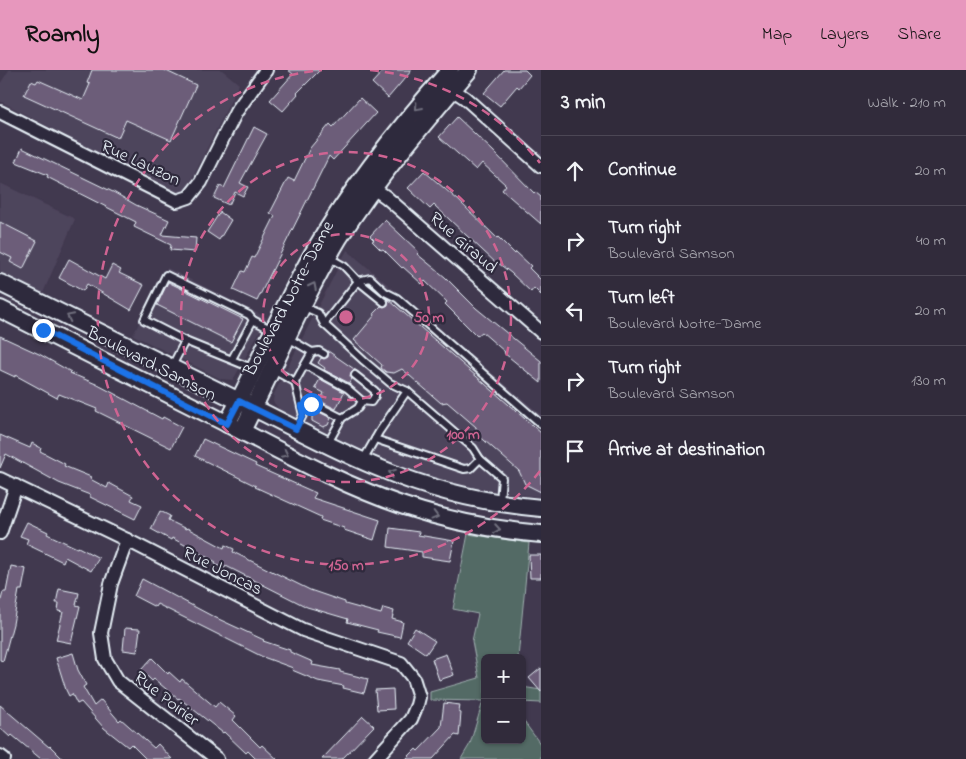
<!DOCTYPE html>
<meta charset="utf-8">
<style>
:root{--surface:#312b3b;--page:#393342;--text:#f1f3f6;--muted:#a8a7af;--line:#4c4755;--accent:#e797bd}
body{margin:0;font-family:"Indie Flower",sans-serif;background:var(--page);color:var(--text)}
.controls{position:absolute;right:15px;bottom:15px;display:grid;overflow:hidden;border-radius:8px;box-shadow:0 1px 4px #0004}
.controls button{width:45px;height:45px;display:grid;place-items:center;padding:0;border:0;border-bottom:1px solid var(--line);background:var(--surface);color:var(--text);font:25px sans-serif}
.stop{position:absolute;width:15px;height:15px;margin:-11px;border:4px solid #1a73e8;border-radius:50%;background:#fff}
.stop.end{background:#1a73e8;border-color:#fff;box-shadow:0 1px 5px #0008}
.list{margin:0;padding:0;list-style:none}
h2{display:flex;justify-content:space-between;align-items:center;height:65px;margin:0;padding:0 20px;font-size:21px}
h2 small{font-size:16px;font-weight:400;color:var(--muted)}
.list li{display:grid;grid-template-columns:32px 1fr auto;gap:15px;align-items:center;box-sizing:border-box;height:70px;padding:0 20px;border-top:1px solid var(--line)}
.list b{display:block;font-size:19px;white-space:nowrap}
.list p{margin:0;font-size:16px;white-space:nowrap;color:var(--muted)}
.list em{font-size:16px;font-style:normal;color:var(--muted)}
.icon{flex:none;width:28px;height:28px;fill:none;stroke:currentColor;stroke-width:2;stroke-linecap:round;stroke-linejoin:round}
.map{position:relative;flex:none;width:541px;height:689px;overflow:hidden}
header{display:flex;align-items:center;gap:30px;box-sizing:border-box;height:70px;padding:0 25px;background:var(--accent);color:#111}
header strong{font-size:24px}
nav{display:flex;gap:28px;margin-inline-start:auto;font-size:18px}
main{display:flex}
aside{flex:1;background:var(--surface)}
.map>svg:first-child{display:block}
</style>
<header>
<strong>Roamly</strong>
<nav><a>Map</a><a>Layers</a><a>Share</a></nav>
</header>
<main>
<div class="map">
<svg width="541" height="689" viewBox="0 0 541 689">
<rect width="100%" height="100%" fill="#41394f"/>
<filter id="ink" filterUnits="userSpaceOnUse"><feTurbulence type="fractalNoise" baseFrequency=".02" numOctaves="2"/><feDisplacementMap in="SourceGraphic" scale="10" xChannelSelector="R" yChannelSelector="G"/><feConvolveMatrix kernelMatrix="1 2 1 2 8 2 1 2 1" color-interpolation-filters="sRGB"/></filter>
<g filter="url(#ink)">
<g fill="#4e445c">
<path d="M9,0H222L239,14L187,119L176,124L0,31V14Z"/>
<path d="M0,113L75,149L43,223L0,202Z"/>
<path d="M347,180L541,345V427L477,419L415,403L371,388L281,341L273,332L274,324Z"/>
<path d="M167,198L267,248L233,310L221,309L133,265Z"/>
</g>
<g fill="#536a65" stroke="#9eaeae">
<path d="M468,464L529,473L518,588H485V670H522V649L541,675V689H461L470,674L483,631L430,630V622L479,608L472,571L478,544L453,539Z"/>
<path d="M522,617L541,620V633L522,632Z"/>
</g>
<g fill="#6c5d79" stroke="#e8f1f8">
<path d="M92,0H164L196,15L171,70L126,50L118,68L24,25L31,11L36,13L38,10L83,30L90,14L87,13Z"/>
<path d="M288,0H320L297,23L298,24L283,41L270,30L293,4Z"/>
<path d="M384,0H412L388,28L372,13Z"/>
<path d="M504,0H525L530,5L519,18L517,16L500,36L484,23Z"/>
<path d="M360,28L376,43L333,90L329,86L257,231L233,220L242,201L245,202L252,187L254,188L275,146L270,143L288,108L294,111L310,78L330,54L333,57Z"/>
<path d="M457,47L493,81L534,123L535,122L541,127V154L502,120L506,115L482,93L476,100L439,67Z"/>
<path d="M254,57L267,64L240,113L248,117L243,126L235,122L229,135L214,128L220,116L224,118Z"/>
<path d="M22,78L115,123L136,135L169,150L162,165L196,168L195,182L170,180L171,175L134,157L136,152L47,107L48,105L16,92Z"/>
<path d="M424,101L458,130L497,168L498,167L515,184L516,182L531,196L529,198L541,210V225L534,218L531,222L511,203L498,193L497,194L434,135L430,139L408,118Z"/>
<path d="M220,142L231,150L219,170L207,162Z"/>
<path d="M385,150L419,182L417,184L445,207L476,238L541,291V313L504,283L505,282L482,262L477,266L445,234L447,232L425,211L422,214L403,197L402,198L383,179L381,180L372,171L374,170L370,166Z"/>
<path d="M0,152L37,171L23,199L10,192L12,188L0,182Z"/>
<path d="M69,189L105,209L112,195L121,200L119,203L144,215L131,240L87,214L83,221L59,208Z"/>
<path d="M168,212L243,249L231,272L157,235Z"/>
<path d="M388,229L541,363V422L525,414L519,401L476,363V357L447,332L441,333L402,299L394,303L386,302L381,298L382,295L354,270L375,245L374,243L381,236L384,237L388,235Z"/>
<path d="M0,266L39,284L71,302L70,303L96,314L162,349L163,347L182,357L171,378L96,341L97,339L59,324L57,328L15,305V307L0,300Z"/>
<path d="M328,281L357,301L354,300L351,302L350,306L352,309L349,313L324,300L325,298L318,293L321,288L324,289L328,287Z"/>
<path d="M320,309L344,322L336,339L320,331L324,323L315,318Z"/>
<path d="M315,340L331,348L328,355L323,357L312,351V347Z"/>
<path d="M0,365L30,378L32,373L41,378L40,381L65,394L64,396L91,407L90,409L107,418L109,413L133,426L131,430L142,435L135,449L90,427V425L59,413L6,384L0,398Z"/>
<path d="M203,369L256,394L255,396L316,423L313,428L380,450L374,470L344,460V458L320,450L321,447L255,417L256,416L195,386Z"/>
<path d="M160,441L170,446L168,450L186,459L187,458L224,478L225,475L234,479L233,482L310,520L345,532V534L381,544L383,538L394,541L392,549L403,552L400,567L377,562L378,560L347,552L348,549L307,537L226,496L224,499L215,494L216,492L172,468L171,470L151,459Z"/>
<path d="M27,452L48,462L47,464L77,478L78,477L99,488L91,501L65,487L63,492L26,474L28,469L20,466Z"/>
<path d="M390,458L419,462L418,465L454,471L450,491L422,487V482L388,477Z"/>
<path d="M529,485H541V508H530Z"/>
<path d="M11,496L26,499L22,520H19L13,554L3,591L0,590V534L3,522H6Z"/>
<path d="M142,509L212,546L264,570L263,571L290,580V582L313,592L312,595L340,600V602L368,609L364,623L343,618L344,616L318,611L292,600L293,598L263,587L157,534L155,537L134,526Z"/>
<path d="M59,519L79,523L76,535L80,536L71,573L56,570L63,542L58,541L59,533H56Z"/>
<path d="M125,558L140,559L137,582L123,580Z"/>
<path d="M415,558L435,571L426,584L407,571Z"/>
<path d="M73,583L78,600L86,615L83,617L94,636L101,630L119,651L121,649L154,678L158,674L172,689H146L131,674L128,677L104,658L81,632L77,634L72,624L69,626L66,620L56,588Z"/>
<path d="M446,584L454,605L439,610L432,589Z"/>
<path d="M152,588L168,604L169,602L180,612L182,609L215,637L219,632L236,646L233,650L260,677L262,675L277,689H256L248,681L246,683L224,662L223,663L179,628L178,629L154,609L152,611L141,600Z"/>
<path d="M541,598V622L529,608Z"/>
<path d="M393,619L394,639L377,640L375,620Z"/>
<path d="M444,633L460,635L459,642L461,643L459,666L455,665L433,689H406L416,679L418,681L441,657Z"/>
<path d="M0,635L49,677L50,676L63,689H41L12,665L10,667L0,658Z"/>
<path d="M363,646L374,656L342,689H322Z"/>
</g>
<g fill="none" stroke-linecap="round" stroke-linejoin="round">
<defs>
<g id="service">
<path d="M358,211L370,208L385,222L397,228L541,354"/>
<path d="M358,211L384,232"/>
<path d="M302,236L318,243L324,254L364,291L390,313L407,321L473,378L480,389L502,408L500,431"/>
<path d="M253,250L249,245L166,205L144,250L185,271L254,299"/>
<path d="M324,254L358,211L344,196L328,187"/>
<path d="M288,268L312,282L295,312"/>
<path d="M312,282L319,281L324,284"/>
<path d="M232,289L253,250L272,260"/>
<path d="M305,295L347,318L362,331L358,338L342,348L328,373"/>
<path d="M172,296L185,271"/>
<path d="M273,300L295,312L303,345L296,359"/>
<path d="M355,305L375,321V326L371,332L362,331"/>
<path d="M301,336L314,334L342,348"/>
<path d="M375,369L464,399L471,398L480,389"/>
<path d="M363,390L379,362L407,321"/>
</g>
<g id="minor">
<path d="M446,15L465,28L541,96"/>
<path d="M0,42L177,131L189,127L201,112L236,42L266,0"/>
<path d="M366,113L386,127L541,262"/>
<path d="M0,409L127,470L303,560L401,593L413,608L419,627L417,635L411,649L375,689"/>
<path d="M0,463L16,416"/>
<path d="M127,470L111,514L101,563L105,589L118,611L217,689"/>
<path d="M0,686L4,689"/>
</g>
<g id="tertiary">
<path d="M0,213C88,256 176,301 264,343C304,363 343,384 384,400C434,421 487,433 541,438"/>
<path d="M0,239C72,275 144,312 216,348C277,379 339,414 404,436C449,451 494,460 541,464"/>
<path d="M227,354C257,298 281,240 312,185C350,119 399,57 450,0"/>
<path d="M242,361C274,297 302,230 339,168C377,108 423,54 469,0"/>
</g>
</defs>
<use href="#service" stroke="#e8f1f8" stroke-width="10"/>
<use href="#minor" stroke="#e8f1f8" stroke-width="16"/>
<use href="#tertiary" stroke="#e8f1f8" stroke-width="20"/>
<use href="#service" stroke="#2f2a3d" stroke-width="6"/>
<use href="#minor" stroke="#2f2a3d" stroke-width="12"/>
<use href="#tertiary" stroke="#2f2a3d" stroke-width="16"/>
</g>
<defs><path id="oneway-chevron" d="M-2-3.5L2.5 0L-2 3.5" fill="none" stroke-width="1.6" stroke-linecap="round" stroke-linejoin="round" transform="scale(1.25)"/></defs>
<g stroke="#70707e">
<use href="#oneway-chevron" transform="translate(418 37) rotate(131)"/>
<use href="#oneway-chevron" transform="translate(313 216) rotate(-63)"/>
<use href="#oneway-chevron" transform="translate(70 247) rotate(-154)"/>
<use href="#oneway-chevron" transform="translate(285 384) rotate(26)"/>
<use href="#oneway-chevron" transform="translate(392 403) rotate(-159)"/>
<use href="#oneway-chevron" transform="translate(435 446) rotate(15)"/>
<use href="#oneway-chevron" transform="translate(497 459) rotate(9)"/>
</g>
</g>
<g fill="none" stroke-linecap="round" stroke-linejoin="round" filter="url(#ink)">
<path stroke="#1a73e8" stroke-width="6" d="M43,260L227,354L239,331L296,359L303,345L301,336L311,334"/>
</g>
<g fill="none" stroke="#cf6492" stroke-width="2.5" stroke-dasharray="9 6">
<circle cx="346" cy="247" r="83"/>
<circle cx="346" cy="247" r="165"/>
<path d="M540 401A248 248 0 1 1 322 0M370 0A248 248 0 0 1 540 93"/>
</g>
<g text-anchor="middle" stroke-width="4.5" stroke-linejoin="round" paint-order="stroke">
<g font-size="18" fill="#e8f1f8" stroke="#2f2a3d">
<text transform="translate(141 92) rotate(25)" y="6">Rue Lauzon</text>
<text transform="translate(464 172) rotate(41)" y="6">Rue Giraud</text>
<text transform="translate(288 228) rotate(-62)" y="6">Boulevard Notre-Dame</text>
<text transform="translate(152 293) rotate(27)" y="6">Boulevard Samson</text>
<text transform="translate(223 500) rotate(27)" y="6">Rue Joncas</text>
<text transform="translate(167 628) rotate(38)" y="6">Rue Poirier</text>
</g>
</g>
<circle cx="346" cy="247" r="8" fill="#cf6492" stroke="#2f2a3d" stroke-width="2.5"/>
<g font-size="15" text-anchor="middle" font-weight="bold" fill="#cf6492" stroke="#2f2a3d" stroke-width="4.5" stroke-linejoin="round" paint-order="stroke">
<text x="429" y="252">50 m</text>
<text x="463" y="369">100 m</text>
<text x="346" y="500">150 m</text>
</g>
</svg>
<div class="controls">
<button>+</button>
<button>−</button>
</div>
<div class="stop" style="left:311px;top:334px"></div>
<div class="stop end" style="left:43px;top:260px"></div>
</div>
<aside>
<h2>3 min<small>Walk · 210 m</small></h2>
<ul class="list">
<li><svg class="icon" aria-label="ahead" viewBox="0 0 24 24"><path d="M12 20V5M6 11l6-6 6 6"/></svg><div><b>Continue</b></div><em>20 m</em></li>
<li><svg class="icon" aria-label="right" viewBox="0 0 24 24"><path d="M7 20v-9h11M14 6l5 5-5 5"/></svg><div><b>Turn right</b><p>Boulevard Samson</p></div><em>40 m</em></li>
<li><svg class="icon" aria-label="left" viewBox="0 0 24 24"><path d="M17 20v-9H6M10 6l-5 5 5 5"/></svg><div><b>Turn left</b><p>Boulevard Notre-Dame</p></div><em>20 m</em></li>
<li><svg class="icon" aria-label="right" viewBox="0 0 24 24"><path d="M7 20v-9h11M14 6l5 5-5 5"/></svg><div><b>Turn right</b><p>Boulevard Samson</p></div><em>130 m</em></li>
<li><svg class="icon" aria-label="arrive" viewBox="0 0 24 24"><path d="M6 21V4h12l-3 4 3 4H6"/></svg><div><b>Arrive at destination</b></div></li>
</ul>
</aside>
</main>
